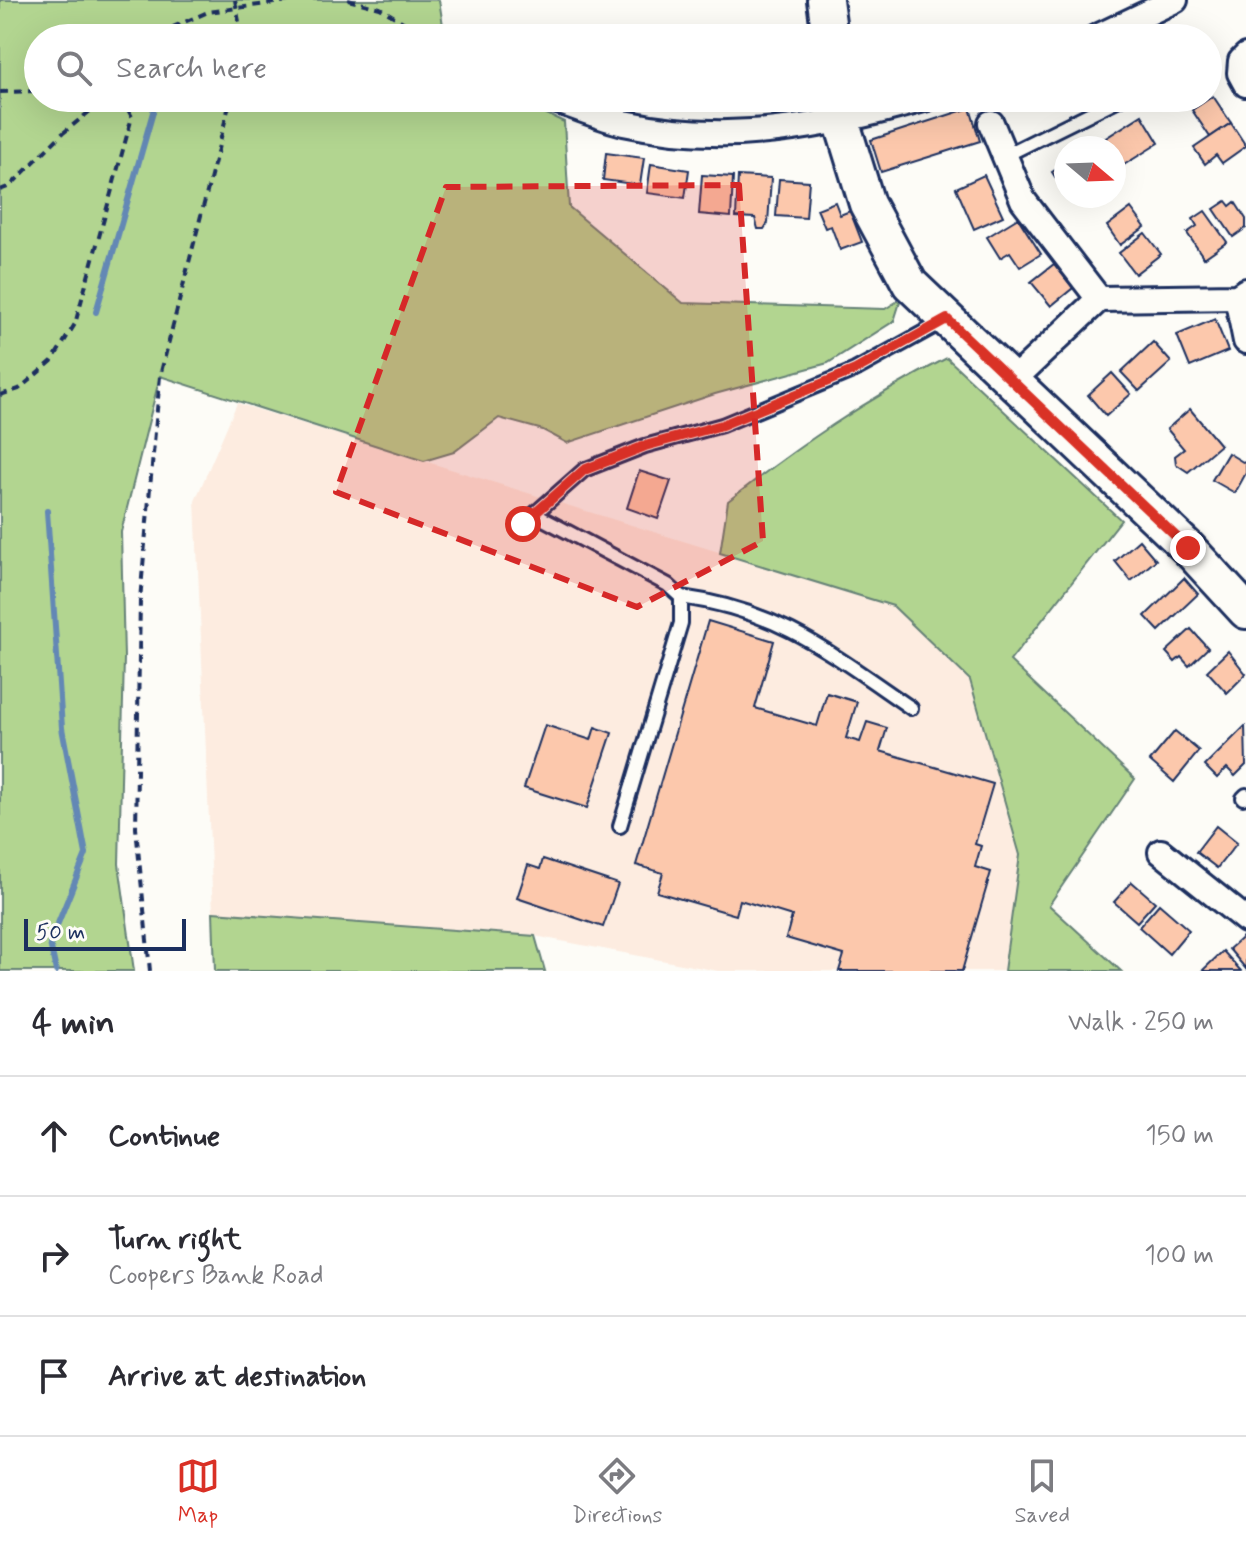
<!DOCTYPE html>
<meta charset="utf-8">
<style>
:root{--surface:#fff;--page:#f7f7f7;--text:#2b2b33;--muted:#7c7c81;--line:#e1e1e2;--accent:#d93025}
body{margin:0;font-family:Mynerve,sans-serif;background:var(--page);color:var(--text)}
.compass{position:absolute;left:1054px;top:136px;width:72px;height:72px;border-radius:50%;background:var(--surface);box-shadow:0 8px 32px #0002;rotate:109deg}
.scale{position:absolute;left:24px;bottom:20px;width:162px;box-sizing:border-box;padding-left:8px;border:4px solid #1b2f5e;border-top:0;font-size:22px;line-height:28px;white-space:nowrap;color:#1b2f5e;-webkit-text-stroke:6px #fdfcf7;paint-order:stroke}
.stop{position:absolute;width:24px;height:24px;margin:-18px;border:6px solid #d93025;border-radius:50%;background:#fff}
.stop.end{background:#d93025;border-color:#fff;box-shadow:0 2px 8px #0008}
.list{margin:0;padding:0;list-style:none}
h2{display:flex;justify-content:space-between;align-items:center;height:104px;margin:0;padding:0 32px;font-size:34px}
h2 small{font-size:26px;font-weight:400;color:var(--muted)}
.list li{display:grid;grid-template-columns:52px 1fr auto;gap:24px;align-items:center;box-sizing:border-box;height:120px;padding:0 32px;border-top:2px solid var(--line)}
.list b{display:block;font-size:30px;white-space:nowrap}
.list p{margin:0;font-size:26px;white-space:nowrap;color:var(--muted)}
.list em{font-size:26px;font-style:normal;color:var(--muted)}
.icon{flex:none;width:44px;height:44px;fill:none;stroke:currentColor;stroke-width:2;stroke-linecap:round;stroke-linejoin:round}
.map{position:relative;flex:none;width:1246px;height:971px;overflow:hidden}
.search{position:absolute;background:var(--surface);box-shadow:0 8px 32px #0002;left:24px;right:24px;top:24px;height:88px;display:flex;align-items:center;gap:20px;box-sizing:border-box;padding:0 28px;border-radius:44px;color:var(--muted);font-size:30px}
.sheet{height:464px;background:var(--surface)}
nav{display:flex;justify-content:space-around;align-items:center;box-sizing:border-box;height:112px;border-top:2px solid var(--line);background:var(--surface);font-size:22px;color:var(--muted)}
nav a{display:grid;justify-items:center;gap:4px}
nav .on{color:var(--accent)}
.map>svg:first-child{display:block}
</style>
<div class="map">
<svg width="1246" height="971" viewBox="0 0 1246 971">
<rect width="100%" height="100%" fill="#fdfcf7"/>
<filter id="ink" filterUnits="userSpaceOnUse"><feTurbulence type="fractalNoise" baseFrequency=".0125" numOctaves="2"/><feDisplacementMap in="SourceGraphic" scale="16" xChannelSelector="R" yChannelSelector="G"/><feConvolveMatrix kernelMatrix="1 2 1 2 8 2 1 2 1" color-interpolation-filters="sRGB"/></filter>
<g filter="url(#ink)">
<path fill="#fdece0" d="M237,403L893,606L970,680L1020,855L1004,971H718L535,936L213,912L195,501Z"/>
<g fill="#b2d590" stroke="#668277" stroke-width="2">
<path d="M0,0H439L445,38H38V98H512L564,122L569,207L683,303L885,309L901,299L894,321L828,363L715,394L567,443L543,430L499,418L454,452L424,461L160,376L121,532L124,658L119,864L134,971H0Z"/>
<path d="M947,358L1121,520L1010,661L1135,779L1049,905L1121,971H1004L1020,855L970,680L893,606L720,553L728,501C800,445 865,400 947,358Z"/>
<path d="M213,912L535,936L545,971H215Z"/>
</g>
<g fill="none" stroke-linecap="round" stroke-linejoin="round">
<g stroke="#6488b5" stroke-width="6">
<path d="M96,312L157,98"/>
<path d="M47,511L62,728L86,854L50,943L56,971"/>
</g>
</g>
<g fill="#fcc8ac" stroke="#1b2f5e" stroke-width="2">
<path d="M574,30L599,38H572Z"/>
<path d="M1213,96L1231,123L1210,137L1192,110Z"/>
<path d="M970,108L980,141L881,172L871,140Z"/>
<path d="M1142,115L1159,143L1114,171V148H1090Z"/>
<path d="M1231,123L1246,146L1222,163L1216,155L1205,164L1194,148Z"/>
<path d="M606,153L644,158L640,185L603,180Z"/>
<path d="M1066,163V194L1052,172Z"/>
<path d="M651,164L689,170L685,198L647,193Z"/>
<path d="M702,175L733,177L731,217L699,214Z"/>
<path d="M984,175L1003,216L974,229L956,188Z"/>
<path d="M738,176L771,178L768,223L764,229H758L755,218L736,217Z"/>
<path d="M779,179L809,181L806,218L776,216Z"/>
<path d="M1226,201L1230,206L1235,202L1246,219V228L1233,237L1214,209Z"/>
<path d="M835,202L840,215L850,211L862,242L840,250L831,226L825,228L817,209Z"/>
<path d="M1131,208L1145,227L1120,245L1107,226Z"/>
<path d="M1205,211L1227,242L1204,258L1187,233L1197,226L1193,219Z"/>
<path d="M1018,218L1041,254L1020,267L1010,252L1000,258L987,237Z"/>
<path d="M1145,233L1161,254L1135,274L1119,253Z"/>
<path d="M1054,264L1073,288L1051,306L1031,282Z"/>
<path d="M1215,319L1228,351L1190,367L1177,335Z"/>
<path d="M1153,342L1171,362L1139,391L1121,372Z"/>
<path d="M1112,373L1131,394L1106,416L1088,395Z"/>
<path d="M1190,409L1220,445L1188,472L1176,464L1175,456L1184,449L1167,429Z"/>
<path d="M1228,453L1246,464V473L1235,493L1212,480Z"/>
<path d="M639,471L671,481L658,519L627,508Z"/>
<path d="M1139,540L1156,560L1131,581L1115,561Z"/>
<path d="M1184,578L1198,594L1159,631L1145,616Z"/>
<path d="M708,621L774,641L755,708L817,726L827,693L857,702L846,738L860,742L867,722L887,728L880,751L993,784L975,844L981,846L975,867L991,872L962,971H839L844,955L786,938L792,916L740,900L736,915L657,892L663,873L636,865Z"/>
<path d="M1191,629L1208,648L1189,666L1181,657L1175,662L1166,652Z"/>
<path d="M1228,651L1246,674L1227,693L1207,671Z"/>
<path d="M545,725L591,740L595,727L612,733L587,808L524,788Z"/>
<path d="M1245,726L1246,765L1235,776L1227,768L1217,778L1205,766Z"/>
<path d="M1175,731L1199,751L1174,782L1150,761Z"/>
<path d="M1216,826L1237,843L1217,868L1196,852Z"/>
<path d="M543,859L618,884L603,927L517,898L528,865L540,869Z"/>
<path d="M1132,882L1155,902L1137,922L1114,902Z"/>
<path d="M1159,904L1189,930L1169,954L1139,927Z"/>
<path d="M1246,934V969L1229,949Z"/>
<path d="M1223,951L1241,971H1204L1203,970Z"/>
</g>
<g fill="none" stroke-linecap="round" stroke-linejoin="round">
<defs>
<g id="lane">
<path d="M1004,156L1119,99"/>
<path d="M534,514L668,585L681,597V623L620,826"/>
<path d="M523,524L584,470L645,446L722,425L855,370L944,321"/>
<path d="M681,597C779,610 832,654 911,708"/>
<path d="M1243,798L1246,795"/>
</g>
<g id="street">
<path d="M1095,38L1175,0"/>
<path d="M1246,56L1241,61L1240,73L1246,84"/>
<path d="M554,100C577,107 600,117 624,123C729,146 826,127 927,98"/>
<path d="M991,123L1023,200L1099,299"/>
<path d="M1237,297L1246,341"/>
<path d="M1012,381L1099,299L1237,297L1246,291"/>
<path d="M1161,852L1246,920"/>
</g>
<g id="secondary">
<path d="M825,0L830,38"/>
<path d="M838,98L842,123L867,204L910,284L1188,548L1246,611"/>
</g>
</defs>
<use href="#lane" stroke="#1b2f5e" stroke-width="18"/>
<use href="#street" stroke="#1b2f5e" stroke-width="30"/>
<use href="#secondary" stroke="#1b2f5e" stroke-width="40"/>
<g stroke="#1b2f5e" stroke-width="4" stroke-dasharray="8 6" stroke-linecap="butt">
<path d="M235,0L242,38"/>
<path d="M348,0L380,8L429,38"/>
<path d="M147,38L208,12L296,0"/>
<path d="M0,92L38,91"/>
<path d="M0,190L10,186L62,134L106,98"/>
<path d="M0,395L19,389L52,361L75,324L132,117L122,98"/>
<path d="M150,971L136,828L140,600L160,376L231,98"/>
</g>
<use href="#lane" stroke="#fdfcf7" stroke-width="12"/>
<use href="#street" stroke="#fdfcf7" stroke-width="24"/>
<use href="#secondary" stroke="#fdfcf7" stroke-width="34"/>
</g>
</g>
<g fill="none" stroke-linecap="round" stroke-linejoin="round" filter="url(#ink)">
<path stroke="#d93025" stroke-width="10" d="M523,524L584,470L645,446L722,425L855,370L947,319L1188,548"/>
</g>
<path fill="#d62828" fill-opacity="0.2" stroke="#d62828" stroke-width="6" stroke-dasharray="16 10" stroke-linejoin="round" d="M739,185L763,541L637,607L336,492L446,187Z"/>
</svg>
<svg class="compass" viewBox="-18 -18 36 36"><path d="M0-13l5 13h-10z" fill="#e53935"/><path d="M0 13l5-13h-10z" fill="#7c7c81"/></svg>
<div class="scale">50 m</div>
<div class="stop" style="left:523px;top:524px"></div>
<div class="stop end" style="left:1188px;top:548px"></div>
<div class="search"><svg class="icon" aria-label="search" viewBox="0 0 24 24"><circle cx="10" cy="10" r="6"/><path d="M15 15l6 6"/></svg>Search here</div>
</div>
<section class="sheet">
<h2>4 min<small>Walk · 250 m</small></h2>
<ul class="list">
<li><svg class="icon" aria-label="ahead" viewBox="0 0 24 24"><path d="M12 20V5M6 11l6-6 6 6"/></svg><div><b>Continue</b></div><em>150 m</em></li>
<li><svg class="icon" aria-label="right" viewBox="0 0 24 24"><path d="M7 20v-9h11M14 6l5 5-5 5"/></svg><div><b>Turn right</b><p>Coopers Bank Road</p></div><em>100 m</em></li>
<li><svg class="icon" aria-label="arrive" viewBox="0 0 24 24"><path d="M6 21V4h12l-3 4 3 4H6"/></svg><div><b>Arrive at destination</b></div></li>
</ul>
</section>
<nav>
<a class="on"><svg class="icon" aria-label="map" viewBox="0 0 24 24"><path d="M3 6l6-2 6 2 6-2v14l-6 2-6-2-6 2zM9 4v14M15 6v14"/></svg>Map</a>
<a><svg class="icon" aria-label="directions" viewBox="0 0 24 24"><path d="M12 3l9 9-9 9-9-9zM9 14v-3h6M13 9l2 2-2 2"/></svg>Directions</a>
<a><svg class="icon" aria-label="saved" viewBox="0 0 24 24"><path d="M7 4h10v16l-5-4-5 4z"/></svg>Saved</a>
</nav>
